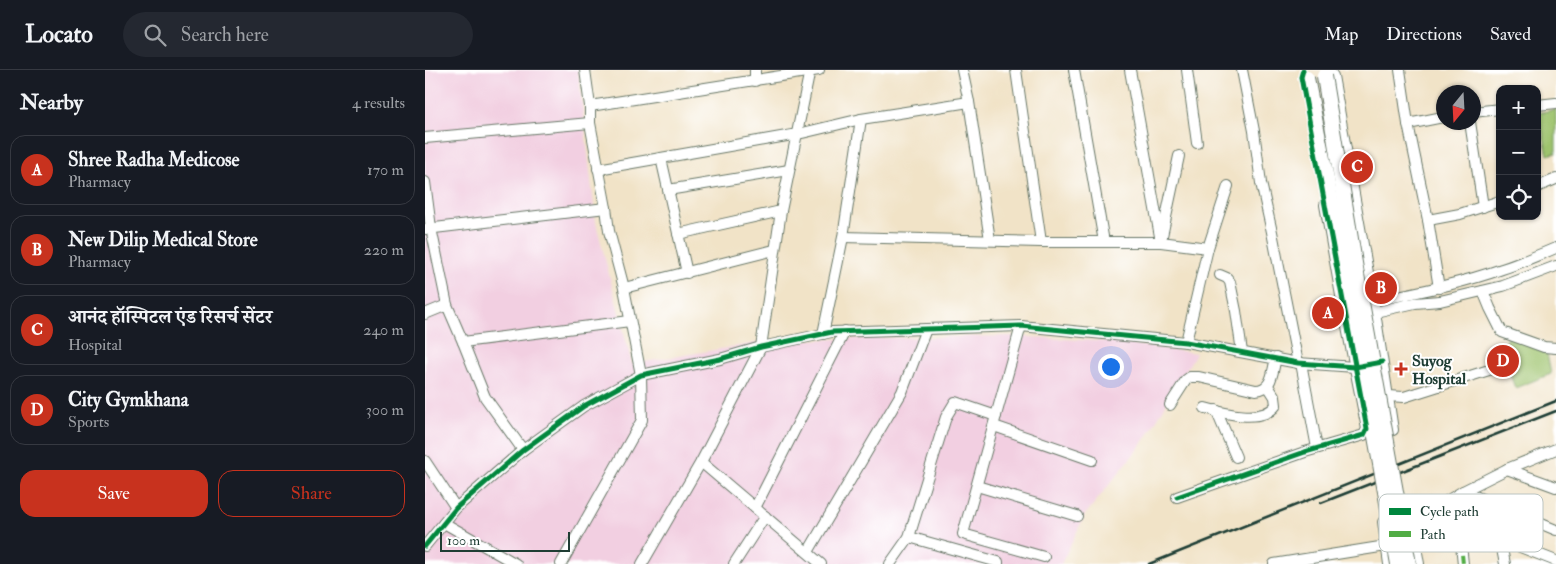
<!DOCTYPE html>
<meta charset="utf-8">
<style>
:root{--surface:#171b24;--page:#242831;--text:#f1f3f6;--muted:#9ea1a6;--line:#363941;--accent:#c8321e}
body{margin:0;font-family:"IM FELL Double Pica","Noto Serif Devanagari",serif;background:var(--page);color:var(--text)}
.controls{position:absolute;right:15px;top:15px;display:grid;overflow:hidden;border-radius:10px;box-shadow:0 1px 4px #0004}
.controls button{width:45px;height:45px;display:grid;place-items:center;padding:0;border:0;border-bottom:1px solid var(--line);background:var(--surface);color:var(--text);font:25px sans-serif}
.compass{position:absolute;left:1011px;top:15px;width:45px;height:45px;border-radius:50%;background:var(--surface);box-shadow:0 1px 4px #0004;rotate:198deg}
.scale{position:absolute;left:15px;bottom:12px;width:130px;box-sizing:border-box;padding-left:5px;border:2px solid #1f3d34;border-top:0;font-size:14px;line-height:18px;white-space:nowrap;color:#1f3d34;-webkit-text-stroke:4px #fff;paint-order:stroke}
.you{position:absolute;left:685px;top:296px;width:18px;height:18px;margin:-12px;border:4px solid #fff;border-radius:50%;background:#1a73e8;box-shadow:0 0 0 8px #1a73e833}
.badge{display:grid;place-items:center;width:32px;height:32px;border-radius:50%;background:var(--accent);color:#fff;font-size:16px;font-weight:700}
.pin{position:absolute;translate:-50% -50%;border:2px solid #fff;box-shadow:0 1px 5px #0006}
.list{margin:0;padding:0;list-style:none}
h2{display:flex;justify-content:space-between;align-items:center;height:65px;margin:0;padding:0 20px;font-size:21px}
h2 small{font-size:16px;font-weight:400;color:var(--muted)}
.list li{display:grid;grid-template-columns:32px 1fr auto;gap:15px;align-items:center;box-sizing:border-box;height:70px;margin:0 10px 10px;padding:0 10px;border:1px solid var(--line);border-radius:15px}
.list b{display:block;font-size:19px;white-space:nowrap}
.list p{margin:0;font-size:16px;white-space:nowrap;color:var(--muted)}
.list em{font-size:16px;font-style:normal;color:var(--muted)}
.actions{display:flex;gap:10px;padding:15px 20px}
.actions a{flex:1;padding:11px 0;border:1px solid var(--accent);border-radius:15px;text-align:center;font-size:18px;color:var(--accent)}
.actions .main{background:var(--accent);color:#fff}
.icon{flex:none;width:28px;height:28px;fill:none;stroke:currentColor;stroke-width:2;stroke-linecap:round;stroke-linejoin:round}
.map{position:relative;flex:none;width:1131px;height:494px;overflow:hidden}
header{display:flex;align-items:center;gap:30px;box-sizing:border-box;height:70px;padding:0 25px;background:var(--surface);border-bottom:1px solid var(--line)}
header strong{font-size:24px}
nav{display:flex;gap:28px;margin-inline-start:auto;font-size:18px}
.search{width:350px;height:45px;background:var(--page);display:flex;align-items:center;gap:12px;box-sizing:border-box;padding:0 18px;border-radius:28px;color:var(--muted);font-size:19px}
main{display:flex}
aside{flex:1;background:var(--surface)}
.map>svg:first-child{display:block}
</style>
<header>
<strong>Locato</strong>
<div class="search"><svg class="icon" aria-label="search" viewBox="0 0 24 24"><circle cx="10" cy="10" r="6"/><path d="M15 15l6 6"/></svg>Search here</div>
<nav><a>Map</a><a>Directions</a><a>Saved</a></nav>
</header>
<main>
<aside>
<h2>Nearby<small>4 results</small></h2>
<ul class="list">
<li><span class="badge">A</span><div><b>Shree Radha Medicose</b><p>Pharmacy</p></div><em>170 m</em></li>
<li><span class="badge">B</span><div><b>New Dilip Medical Store</b><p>Pharmacy</p></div><em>220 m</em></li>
<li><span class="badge">C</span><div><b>आनंद हॉस्पिटल एंड रिसर्च सेंटर</b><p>Hospital</p></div><em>240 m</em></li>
<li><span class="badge">D</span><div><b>City Gymkhana</b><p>Sports</p></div><em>300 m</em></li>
</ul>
<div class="actions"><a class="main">Save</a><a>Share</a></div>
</aside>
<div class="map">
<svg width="1131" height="494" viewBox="0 0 1131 494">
<rect width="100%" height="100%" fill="#fff"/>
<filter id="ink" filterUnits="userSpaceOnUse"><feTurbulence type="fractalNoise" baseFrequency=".02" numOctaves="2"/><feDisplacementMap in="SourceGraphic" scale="10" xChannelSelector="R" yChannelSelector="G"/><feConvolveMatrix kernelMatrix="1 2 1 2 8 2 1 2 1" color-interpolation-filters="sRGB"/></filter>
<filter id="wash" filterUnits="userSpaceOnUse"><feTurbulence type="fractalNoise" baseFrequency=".0096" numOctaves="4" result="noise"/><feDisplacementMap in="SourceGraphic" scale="20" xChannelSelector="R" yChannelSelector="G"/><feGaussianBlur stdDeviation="1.12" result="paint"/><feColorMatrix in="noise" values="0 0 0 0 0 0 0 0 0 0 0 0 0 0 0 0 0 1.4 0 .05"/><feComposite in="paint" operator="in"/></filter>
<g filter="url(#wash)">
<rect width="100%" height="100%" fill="#f1e3c7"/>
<path fill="#f2cfe1" d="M0,0H153L171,153L207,294L343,271L447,268L588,266L690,272L771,283L720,370L660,445L636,494H0Z"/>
<g fill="#9ec36d" stroke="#5e8050">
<path d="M1131,39V83L1123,85L1113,43Z"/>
<path d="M1082,266L1121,278L1126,304L1090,318L1078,286Z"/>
</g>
</g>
<g filter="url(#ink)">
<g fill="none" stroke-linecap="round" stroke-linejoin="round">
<defs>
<g id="street">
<path d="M537,0L544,32L565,170"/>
<path d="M591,0L616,172"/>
<path d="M649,0L679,172"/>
<path d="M705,0L736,172"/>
<path d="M762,0L772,73"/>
<path d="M817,0L829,61L836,113L847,162L873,293"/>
<path d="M904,0L908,6L950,242L968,360L953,363"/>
<path d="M975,0L983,54L1003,150L1014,218"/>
<path d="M330,11V0"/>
<path d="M1112,35L1131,33"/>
<path d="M165,36L394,0"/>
<path d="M1048,42L1075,39"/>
<path d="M1045,52L1058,137"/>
<path d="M983,54L1018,47"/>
<path d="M0,68L165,53"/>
<path d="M236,88L262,203"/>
<path d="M173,99L373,64L436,49L544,32"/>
<path d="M0,112L6,158L22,235L38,272L60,327L98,380"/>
<path d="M1112,117L1131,109"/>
<path d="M243,120L364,100"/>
<path d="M1003,150L1035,144L1075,131"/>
<path d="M1,159L181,138"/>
<path d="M253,164L356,141"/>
<path d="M737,166L754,86"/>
<path d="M418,167L616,172H736L783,178"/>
<path d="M795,205L802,208L805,212L811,241L817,282"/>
<path d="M199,218L349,180"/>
<path d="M1058,221L1065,238L1077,262L1119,277L1131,278"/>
<path d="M947,231C991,223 1035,214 1077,199C1096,193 1113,185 1131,178"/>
<path d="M950,242L990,233L1015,231L1078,216L1131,196"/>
<path d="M0,244L22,235"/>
<path d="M596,256L538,464L619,487"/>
<path d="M398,264L418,167L436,49"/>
<path d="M38,272L205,251"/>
<path d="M761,272L783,178L803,116"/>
<path d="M876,293L892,378"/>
<path d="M962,326L979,327L1064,300L1081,296"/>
<path d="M745,335L761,310L765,307H774L831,320C848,319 847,302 851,288"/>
<path d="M780,338C798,343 838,354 851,335L850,327L843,316"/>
<path d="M791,340L811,387"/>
<path d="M569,356L667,390"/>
<path d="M0,391L31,438"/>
<path d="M276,392L396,494"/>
<path d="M1082,399L1131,417"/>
<path d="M552,416L652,446"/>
<path d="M1038,421L1131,460"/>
<path d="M752,427L880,382L939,365L942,359L918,237L900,135"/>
<path d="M330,438L420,261"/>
<path d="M996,447L1038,421L1082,399L1131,379"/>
<path d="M986,449L994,494"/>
<path d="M1035,449V464L1038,494"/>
<path d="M19,453L91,494"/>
<path d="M484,467L573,492V494"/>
<path d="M1075,469L1080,494"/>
<path d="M0,476L31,438L98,380L159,336L216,305L295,289L336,277L407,262L596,256L761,272L873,293L930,297L957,292"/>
<path d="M383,482L477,322L501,259"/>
<path d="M136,494L217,350L216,305L199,218L184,161L181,138L165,53V36L160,0"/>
<path d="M217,494L276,392L336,277L356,141L385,0"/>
<path d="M309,494L340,446"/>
<path d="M465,494L484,467L521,347L530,332L571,346"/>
<path d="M849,494L961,476"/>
<path d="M964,494L958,452L996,448L1035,449L1075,469L1131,491"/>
</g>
</defs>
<use href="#street" stroke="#687767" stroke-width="12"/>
<use href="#street" stroke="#fff" stroke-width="10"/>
<g stroke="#1f3d34" stroke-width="2.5">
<path d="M896,433L1131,341"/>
<path d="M724,494L1131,331"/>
</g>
<defs>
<g id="secondary-bridge">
<path d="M899,6L931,199L984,494"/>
<path d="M882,8L920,200L973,494"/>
</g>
</defs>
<use href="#secondary-bridge" stroke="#687767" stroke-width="16" stroke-linecap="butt"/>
<use href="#secondary-bridge" stroke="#fff" stroke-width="14"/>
<path stroke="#52ad45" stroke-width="4" stroke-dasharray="8 4" stroke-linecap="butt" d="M1035,449V464L1038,494"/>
<defs>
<g id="cycleway">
<path d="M752,427L880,382L939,365L942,359L876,7L878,0"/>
<path d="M0,476L31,438L98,380L159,336L216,305L295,289L336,277L407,262L596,256L761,272L873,293L930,297L957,292"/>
</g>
</defs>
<use href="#cycleway" stroke="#fff" stroke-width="8"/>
<use href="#cycleway" stroke="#00873e" stroke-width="5"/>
</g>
</g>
<path fill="#c8321e" stroke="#fff" stroke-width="2" d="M973.5 291.5h5v5h5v5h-5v5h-5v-5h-5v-5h5z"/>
<g text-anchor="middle" stroke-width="4" stroke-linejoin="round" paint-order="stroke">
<g font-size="16" font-weight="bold" fill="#1f3d34" stroke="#fff" text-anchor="start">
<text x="987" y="296">Suyog<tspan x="987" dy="18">Hospital</tspan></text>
</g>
</g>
<rect x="954" y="424" width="164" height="58" rx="8" fill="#fff" stroke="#bcc5c2" stroke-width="1"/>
<rect x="964" y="438" width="22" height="7" fill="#00873e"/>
<rect x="964" y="461" width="22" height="6" fill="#52ad45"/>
<g font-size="14" fill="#1f3d34">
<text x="995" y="446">Cycle path</text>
<text x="995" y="469">Path</text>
</g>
</svg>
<div class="controls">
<button>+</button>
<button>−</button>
<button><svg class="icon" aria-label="locate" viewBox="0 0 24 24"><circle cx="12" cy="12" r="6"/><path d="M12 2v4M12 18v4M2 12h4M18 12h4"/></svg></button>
</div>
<svg class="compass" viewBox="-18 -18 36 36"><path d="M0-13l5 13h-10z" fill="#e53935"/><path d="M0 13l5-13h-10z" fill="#9ea1a6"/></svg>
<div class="scale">100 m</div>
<div class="you"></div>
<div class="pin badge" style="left:903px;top:243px">A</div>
<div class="pin badge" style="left:956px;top:218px">B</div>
<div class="pin badge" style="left:932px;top:97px">C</div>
<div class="pin badge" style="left:1078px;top:291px">D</div>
</div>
</main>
